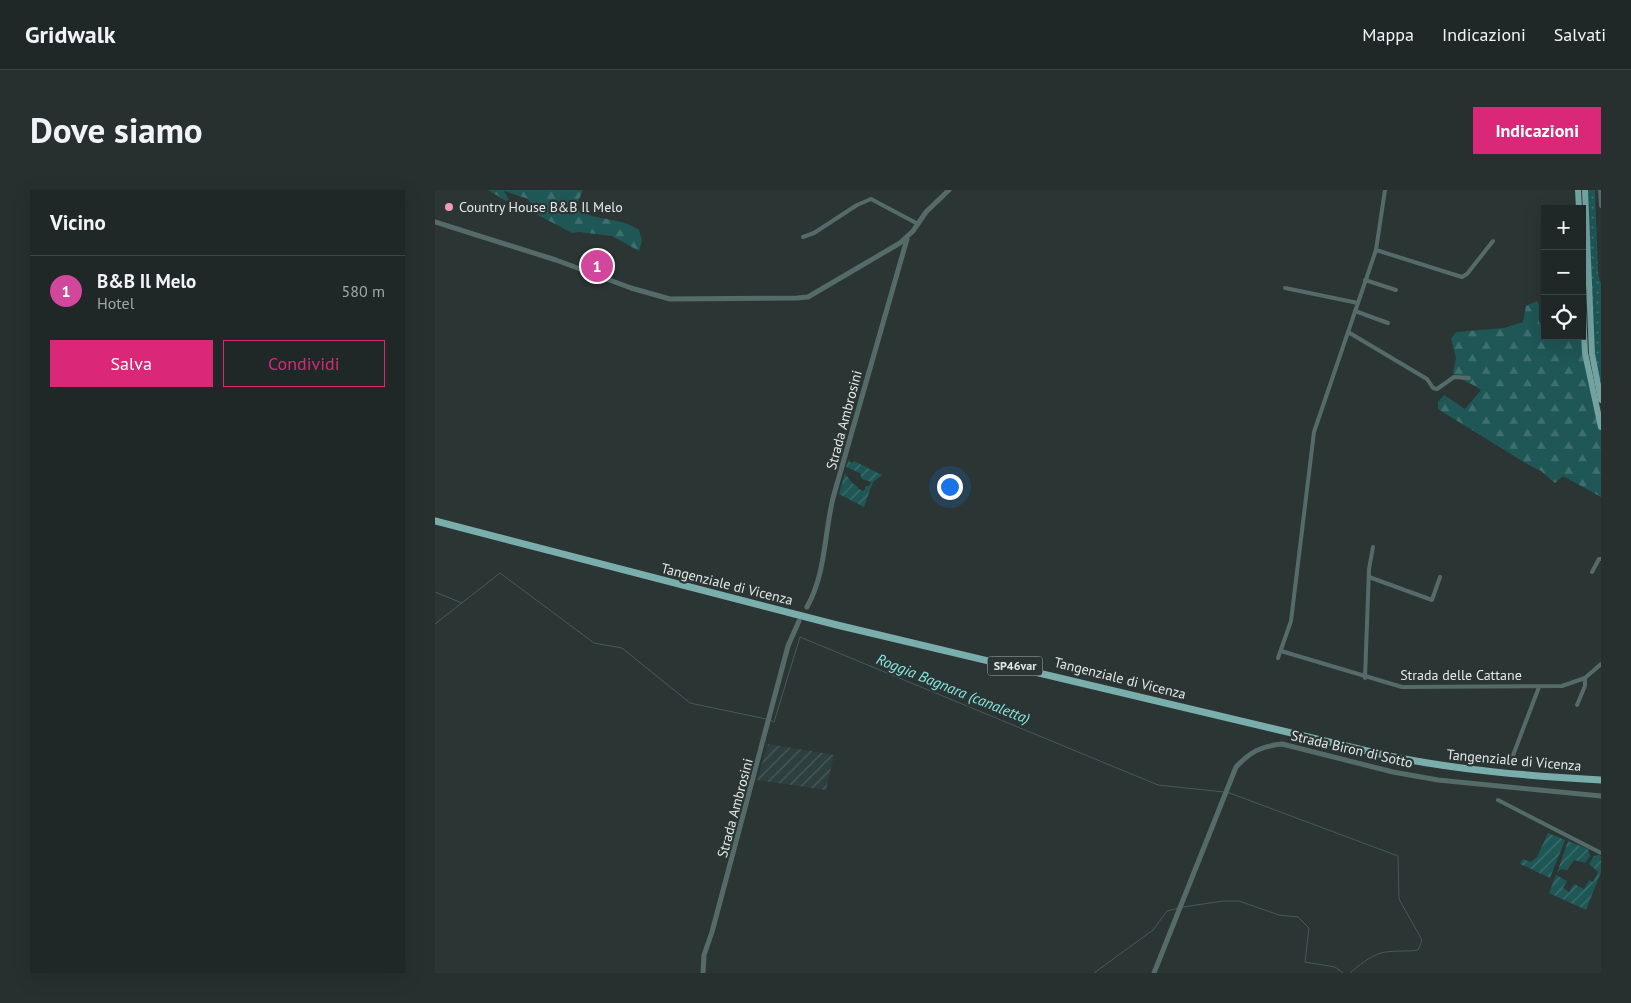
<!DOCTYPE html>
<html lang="it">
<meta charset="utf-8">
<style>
:root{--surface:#202827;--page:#28302f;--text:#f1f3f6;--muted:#a2a6a7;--line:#3d4444;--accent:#db2777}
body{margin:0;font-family:"PT Sans",sans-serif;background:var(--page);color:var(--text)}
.controls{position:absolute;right:15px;top:15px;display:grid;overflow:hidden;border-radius:0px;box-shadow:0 5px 20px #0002}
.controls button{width:45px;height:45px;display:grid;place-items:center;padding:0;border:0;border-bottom:1px solid var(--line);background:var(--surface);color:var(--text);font:25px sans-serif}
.you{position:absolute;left:514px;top:296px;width:18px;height:18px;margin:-12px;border:4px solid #fff;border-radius:50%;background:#1a73e8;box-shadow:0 0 0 8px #1a73e833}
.badge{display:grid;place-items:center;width:32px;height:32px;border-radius:50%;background:var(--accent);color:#fff;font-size:16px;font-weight:700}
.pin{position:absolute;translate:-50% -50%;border:2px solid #fff;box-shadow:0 1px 5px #0006}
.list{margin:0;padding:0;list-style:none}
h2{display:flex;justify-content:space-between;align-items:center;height:65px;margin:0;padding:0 20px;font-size:21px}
h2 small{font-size:16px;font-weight:400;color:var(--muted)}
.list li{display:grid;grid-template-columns:32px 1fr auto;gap:15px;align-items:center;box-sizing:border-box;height:70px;padding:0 20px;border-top:1px solid var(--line)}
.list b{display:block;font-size:19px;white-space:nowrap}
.list p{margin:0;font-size:16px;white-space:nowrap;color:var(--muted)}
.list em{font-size:16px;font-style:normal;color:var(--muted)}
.actions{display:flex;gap:10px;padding:15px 20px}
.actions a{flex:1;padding:11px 0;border:1px solid var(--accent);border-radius:0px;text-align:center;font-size:18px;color:var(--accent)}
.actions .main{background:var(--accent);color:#fff}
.icon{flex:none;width:28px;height:28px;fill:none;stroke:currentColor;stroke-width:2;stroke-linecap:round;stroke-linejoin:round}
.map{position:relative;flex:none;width:1166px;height:783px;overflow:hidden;border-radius:0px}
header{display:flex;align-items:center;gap:30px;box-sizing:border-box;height:70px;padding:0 25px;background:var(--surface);border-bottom:1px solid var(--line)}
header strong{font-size:24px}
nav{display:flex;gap:28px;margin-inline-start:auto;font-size:18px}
.intro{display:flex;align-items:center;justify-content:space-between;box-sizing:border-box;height:120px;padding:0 30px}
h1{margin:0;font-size:35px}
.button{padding:12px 22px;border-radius:0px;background:var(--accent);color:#fff;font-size:18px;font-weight:700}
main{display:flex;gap:30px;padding:0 30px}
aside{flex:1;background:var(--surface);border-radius:0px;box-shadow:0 5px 20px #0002}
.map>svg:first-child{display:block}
</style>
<header>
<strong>Gridwalk</strong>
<nav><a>Mappa</a><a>Indicazioni</a><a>Salvati</a></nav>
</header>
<div class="intro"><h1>Dove siamo</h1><a class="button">Indicazioni</a></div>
<main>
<aside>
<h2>Vicino<small></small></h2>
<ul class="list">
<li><span class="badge" style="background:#d1479c">1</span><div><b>B&amp;B Il Melo</b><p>Hotel</p></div><em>580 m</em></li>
</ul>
<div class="actions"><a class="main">Salva</a><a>Condividi</a></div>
</aside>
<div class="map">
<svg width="1166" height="783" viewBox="0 0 1166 783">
<defs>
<pattern id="industrial-furrows" width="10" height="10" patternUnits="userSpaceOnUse" patternTransform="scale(1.25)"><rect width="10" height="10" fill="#2d3f3f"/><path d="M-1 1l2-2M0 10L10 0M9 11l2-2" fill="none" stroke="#4b5b5b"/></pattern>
<pattern id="grass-dots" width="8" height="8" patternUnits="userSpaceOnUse" patternTransform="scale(1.25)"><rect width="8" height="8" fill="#1e5756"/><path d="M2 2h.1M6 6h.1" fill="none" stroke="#3e6f6e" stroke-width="1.8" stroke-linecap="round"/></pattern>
<pattern id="forest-firs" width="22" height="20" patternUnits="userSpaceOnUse" patternTransform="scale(1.25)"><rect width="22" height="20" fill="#1e5756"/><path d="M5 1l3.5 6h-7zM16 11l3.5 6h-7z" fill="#3e6f6e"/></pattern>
<pattern id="garden-furrows" width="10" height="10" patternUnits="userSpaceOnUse" patternTransform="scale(1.25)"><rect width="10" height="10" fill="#1e5756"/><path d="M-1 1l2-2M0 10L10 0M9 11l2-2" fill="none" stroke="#3e6f6e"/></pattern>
</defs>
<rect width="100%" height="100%" fill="#2b3534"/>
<path fill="url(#industrial-furrows)" d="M333,554L399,565L391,600L322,590Z"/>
<path fill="url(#grass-dots)" d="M1153,0H1160L1163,83L1166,94V190H1164L1158,154Z"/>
<g fill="url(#forest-firs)">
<path d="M53,0H148L142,14V20C162,31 185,27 204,40L207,51L204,61L177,46L144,42L137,43L101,24L93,9L69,1L74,10L71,11Z"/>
<path d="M1102,111L1104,114V132L1107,136L1110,135V146H1147L1166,237V307L1128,286L1120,293L1106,281L1092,274L1003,219V212L1009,205L1030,219L1046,200C1036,192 1027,192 1018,183L1021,168L1016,149L1021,142L1069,138L1088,132L1091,116Z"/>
</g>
<g fill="url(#garden-furrows)">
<path d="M414,269L415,272L417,273L419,271L447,285L438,292L429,317L404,304L410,283L417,293L423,297V299L429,301L431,296H434L436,292L427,289L425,283L411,277Z"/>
<path d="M1113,643L1130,650L1115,688L1085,674L1088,669L1096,672L1102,667Z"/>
<path d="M1133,651L1153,659L1155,666L1150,673L1139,670L1132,680L1126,679L1122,683Z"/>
<path d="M1163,665L1166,666V682L1151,720L1114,703L1121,685L1132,691L1128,698L1134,702L1139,694L1149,699L1154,690L1158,692L1163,682L1154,674L1159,666Z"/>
</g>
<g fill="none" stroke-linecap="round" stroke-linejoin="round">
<g stroke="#445a59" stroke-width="1">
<path d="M0,402L27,413"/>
<path d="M0,434L65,383L159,453L187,458L255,513L331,529"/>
<path d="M335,530L339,532L365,447L723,595L789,602"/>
<path d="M792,602L963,666L964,709L987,750L983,760C971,762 957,760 946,763C934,767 924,775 915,783"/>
<path d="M748,717L788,711H804L844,725L863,727L874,738L870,772L900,777L908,783"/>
<path d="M659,783L718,740L732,721L744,718"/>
</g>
<g stroke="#556b6a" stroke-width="4">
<path d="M1165,0L1166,16"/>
<path d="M368,47L379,43L422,15L436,9L483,34"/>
<path d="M941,60L1027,87L1032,84L1058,51"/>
<path d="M930,90L961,100"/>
<path d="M850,98L923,113"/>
<path d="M920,121L953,133"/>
<path d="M913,142L992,189L998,198L1002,199L1019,187L1034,188"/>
<path d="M1157,382L1164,369H1166"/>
<path d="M934,387L997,410L1005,387"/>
<path d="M846,461L967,497L1127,496L1150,488L1166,474"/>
<path d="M843,468L856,431L879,242L941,60L950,0"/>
<path d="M930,488L934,379L938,357"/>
<path d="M1142,515L1150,496V488"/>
<path d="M1077,568L1104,497"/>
<path d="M1063,610L1166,663"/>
</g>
<g stroke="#556b6a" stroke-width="5">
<path d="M0,32L121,70L196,98L235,109L362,108L373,107L465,53L478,41L491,22L514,0"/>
<path d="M372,417C391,383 389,345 398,308L472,49"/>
<path d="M268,783L269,765L277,742L353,456L364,431"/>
<path d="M719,783L801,577C815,562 826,556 847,554L958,582L1003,590L1166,606"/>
</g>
<g stroke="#73a3a1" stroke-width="6">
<path d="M1143,0L1144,19"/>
<path d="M1150,0L1157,164L1166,210"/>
<path d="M1147,101L1150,163L1166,237"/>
</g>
<path stroke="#79aeac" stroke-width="7" d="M0,331L402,435L949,565C1021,580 1093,586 1166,590"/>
</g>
<circle fill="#f19ab3" stroke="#2b3534" stroke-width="2" cx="14" cy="17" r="5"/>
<g text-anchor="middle" stroke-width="4.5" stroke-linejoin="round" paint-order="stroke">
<rect fill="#2b3534" stroke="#abb2b2" stroke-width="1" x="552.5" y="466.5" width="55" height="19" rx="4"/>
<g font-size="12" font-weight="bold" fill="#e2e8e8">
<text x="580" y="480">SP46var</text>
</g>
<g font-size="14" fill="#e2e8e8" stroke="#2b3534" text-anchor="start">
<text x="24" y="22">Country House B&amp;B Il Melo</text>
</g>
<g font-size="14" fill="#e2e8e8" stroke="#2b3534">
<text transform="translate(409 230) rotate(-75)" y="5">Strada Ambrosini</text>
<text transform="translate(292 394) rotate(14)" y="5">Tangenziale di Vicenza</text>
<text x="1026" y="490">Strada delle Cattane</text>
<text transform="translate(685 488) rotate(14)" y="5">Tangenziale di Vicenza</text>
<text transform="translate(917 559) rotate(13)" y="5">Strada Biron di Sotto</text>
<text transform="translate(1079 570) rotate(5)" y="5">Tangenziale di Vicenza</text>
<text transform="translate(300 618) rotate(-75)" y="5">Strada Ambrosini</text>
</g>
<g font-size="15" font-style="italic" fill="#87e5e2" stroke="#2b3534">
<text transform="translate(518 499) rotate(22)" y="5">Roggia Bagnara (canaletta)</text>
</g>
</g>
</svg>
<div class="controls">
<button>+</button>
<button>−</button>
<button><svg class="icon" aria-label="locate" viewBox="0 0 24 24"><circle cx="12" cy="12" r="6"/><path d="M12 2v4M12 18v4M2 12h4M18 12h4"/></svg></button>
</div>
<div class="you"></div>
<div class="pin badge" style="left:162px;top:76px;background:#d1479c">1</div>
</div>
</main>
